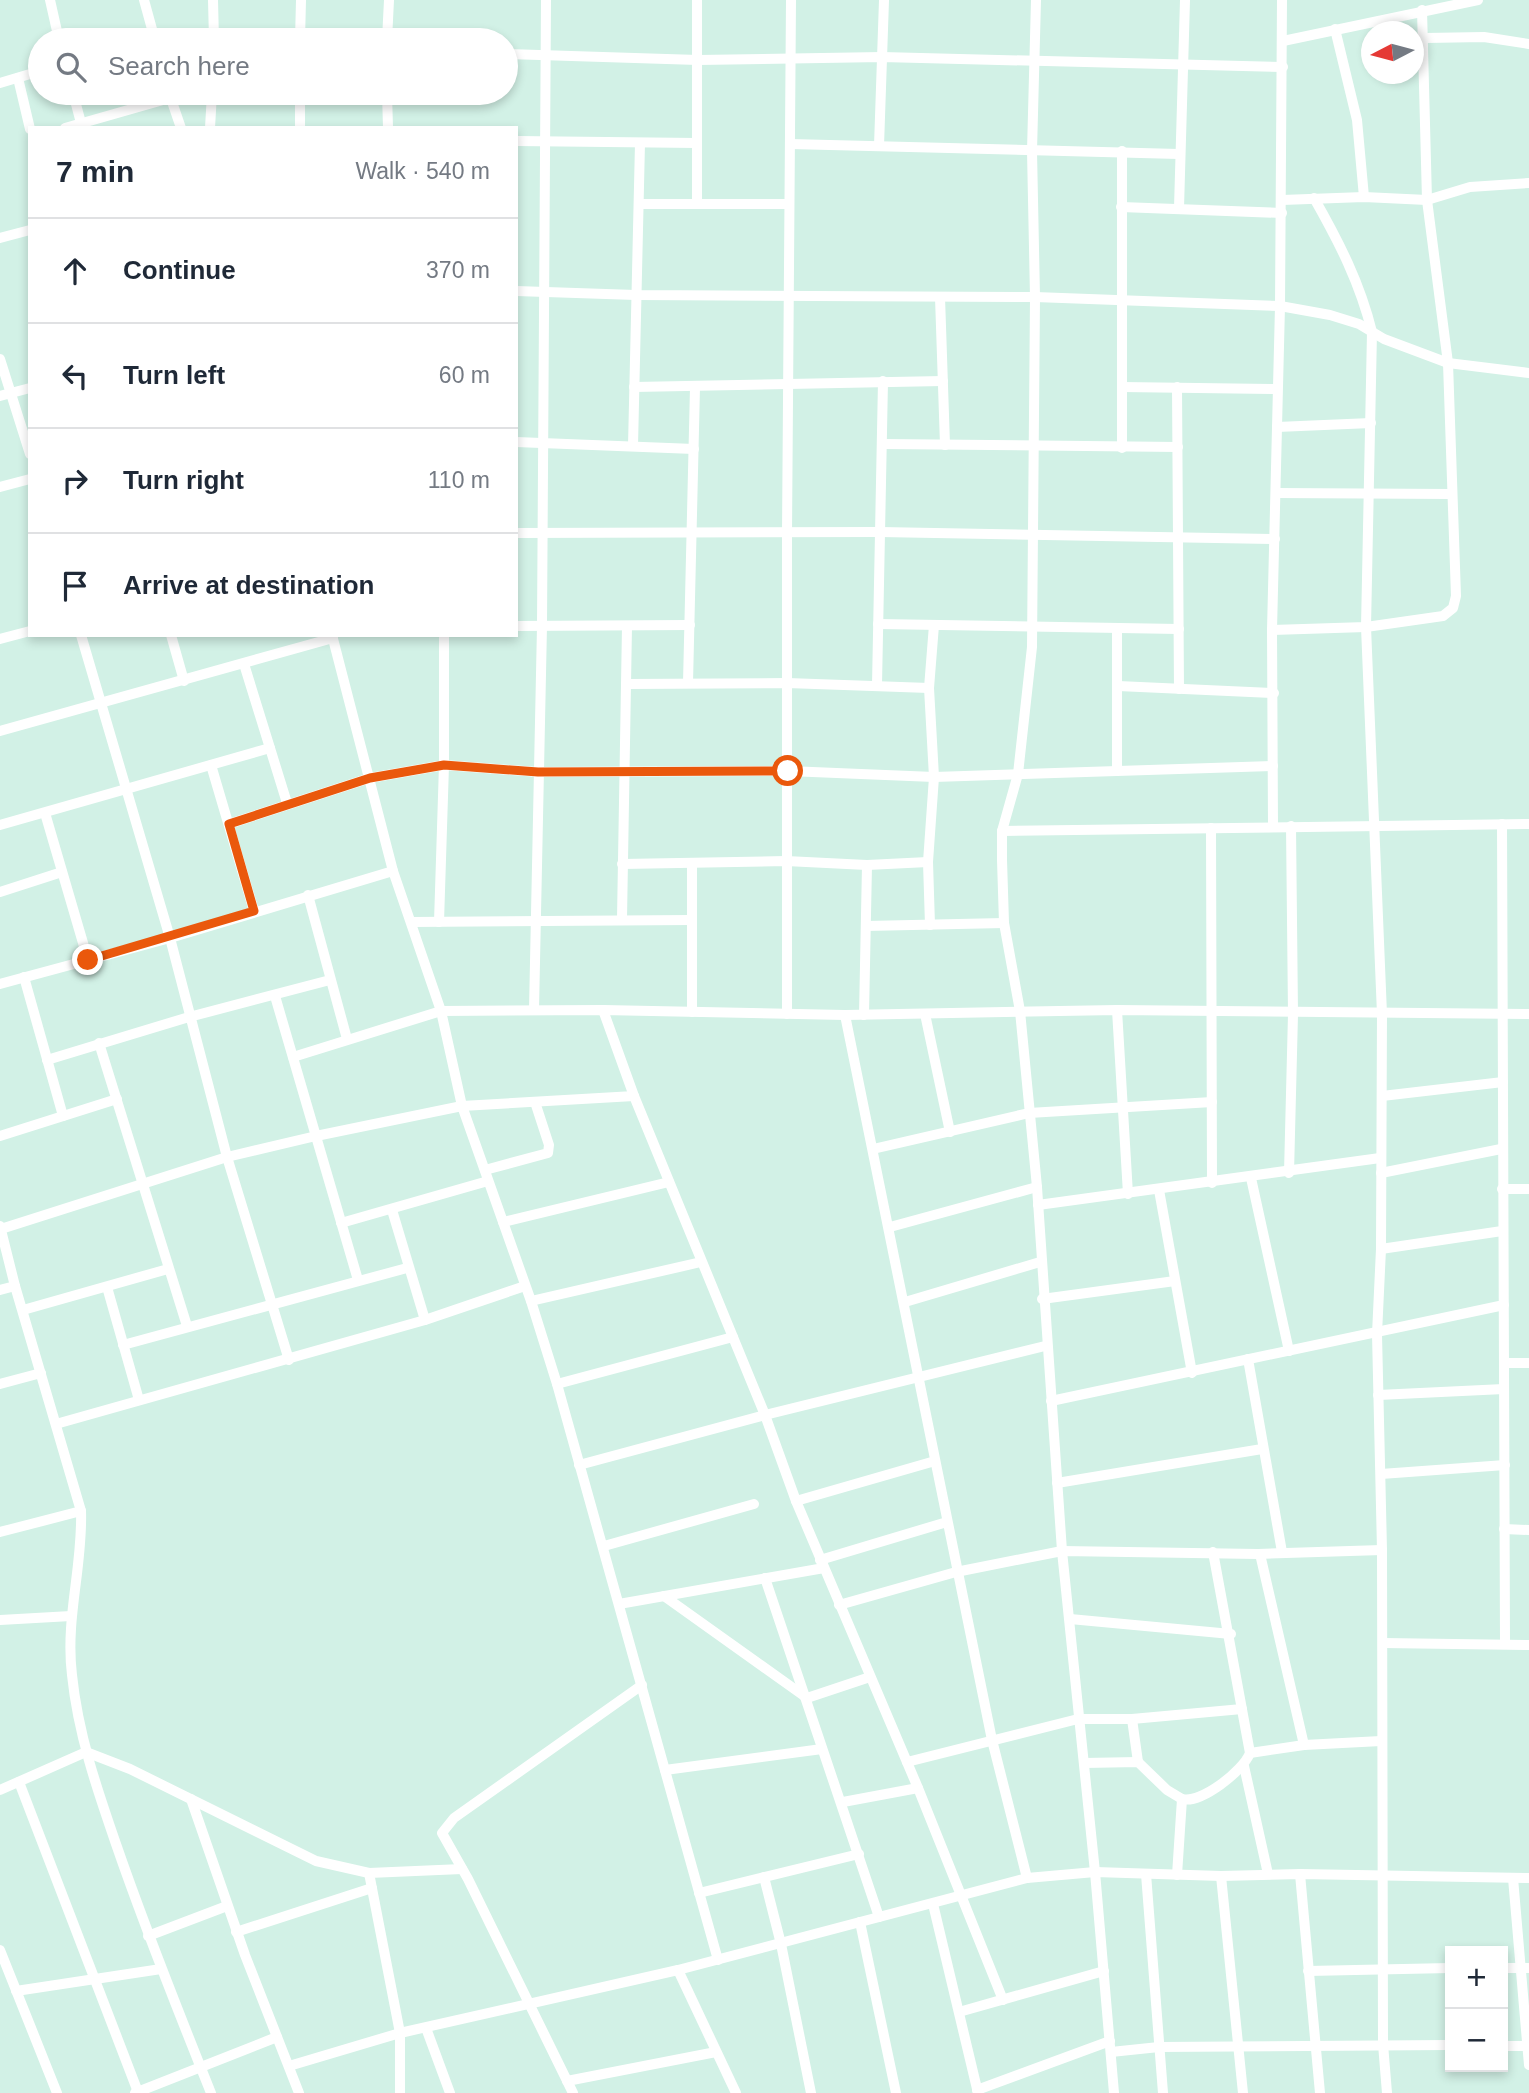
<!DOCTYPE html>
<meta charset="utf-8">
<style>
:root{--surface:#fff;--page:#f2f2f3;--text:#1f2937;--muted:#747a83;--line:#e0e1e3}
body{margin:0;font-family:Arial,sans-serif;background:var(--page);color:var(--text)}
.controls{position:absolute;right:21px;bottom:21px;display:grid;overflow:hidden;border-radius:0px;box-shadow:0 4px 10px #0003}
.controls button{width:63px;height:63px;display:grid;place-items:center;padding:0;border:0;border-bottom:2px solid var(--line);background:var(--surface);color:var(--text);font:35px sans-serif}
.compass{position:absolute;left:1361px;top:21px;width:63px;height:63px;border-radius:50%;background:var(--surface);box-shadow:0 4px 10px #0003;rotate:264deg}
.stop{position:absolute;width:21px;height:21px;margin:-16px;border:5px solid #ea580c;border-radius:50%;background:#fff}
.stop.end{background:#ea580c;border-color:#fff;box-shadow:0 2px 7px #0008}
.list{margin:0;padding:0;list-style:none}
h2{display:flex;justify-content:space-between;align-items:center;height:91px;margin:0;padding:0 28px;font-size:30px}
h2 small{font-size:23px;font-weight:400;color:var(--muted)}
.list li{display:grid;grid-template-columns:46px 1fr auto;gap:21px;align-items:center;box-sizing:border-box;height:105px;padding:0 28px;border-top:2px solid var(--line)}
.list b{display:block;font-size:26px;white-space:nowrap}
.list em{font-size:23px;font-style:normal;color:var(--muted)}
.icon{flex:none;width:38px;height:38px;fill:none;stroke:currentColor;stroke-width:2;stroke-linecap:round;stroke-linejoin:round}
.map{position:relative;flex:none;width:1529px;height:2093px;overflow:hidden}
.search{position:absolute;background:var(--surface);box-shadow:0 4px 10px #0003;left:28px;top:28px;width:490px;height:77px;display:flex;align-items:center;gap:18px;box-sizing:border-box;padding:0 24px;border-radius:38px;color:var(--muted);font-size:26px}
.panel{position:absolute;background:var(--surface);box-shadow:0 4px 10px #0003;left:28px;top:126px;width:490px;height:511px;border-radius:0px}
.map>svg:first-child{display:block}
</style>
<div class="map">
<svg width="1529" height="2093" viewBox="0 0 1529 2093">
<rect width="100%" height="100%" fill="#d2f1e6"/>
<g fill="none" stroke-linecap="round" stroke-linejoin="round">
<g stroke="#fff" stroke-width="10">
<path d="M50,0L59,40"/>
<path d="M144,0L155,40"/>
<path d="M213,0L214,40"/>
<path d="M1036,0L1032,151L1035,297L1032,647L1018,774L1002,831V860L1004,923L1020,1011L1037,1187L1062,1551L1095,1872L1114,2093"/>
<path d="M1335,29L1357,120L1364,197"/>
<path d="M1425,38L1484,37L1529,44"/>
<path d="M300,40L301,0"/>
<path d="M387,40L389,0"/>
<path d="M1283,41L1478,0"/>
<path d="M506,54L698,60L882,57L1283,67"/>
<path d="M18,78L30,129"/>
<path d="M0,83L40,71"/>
<path d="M73,93L81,123"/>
<path d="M169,93L181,128"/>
<path d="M300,93V128"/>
<path d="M387,93L388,128"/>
<path d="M65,128L170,98"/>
<path d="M210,128L212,93"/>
<path d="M516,141L697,143"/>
<path d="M790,144L1179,154"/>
<path d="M879,146L884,0"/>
<path d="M1314,198C1339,242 1360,283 1372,332L1366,627L1382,1014L1381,1249L1377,1334L1382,1550L1383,2044L1387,2093"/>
<path d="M1282,200L1364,197L1427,200L1470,187L1529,183"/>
<path d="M639,204H788"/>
<path d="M697,204V0"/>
<path d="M1121,207L1282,213"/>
<path d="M1179,208L1185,0"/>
<path d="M0,238L30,230"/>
<path d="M516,291L636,295L1035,297L1280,306L1330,315L1359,324L1384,339L1448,363L1529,373"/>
<path d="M940,297L945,445"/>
<path d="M0,359L30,454"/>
<path d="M634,387L943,381"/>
<path d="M1122,387L1277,389"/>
<path d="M1177,387L1179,689"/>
<path d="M0,396L30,388"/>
<path d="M1277,427L1371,423"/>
<path d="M516,442L694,449"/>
<path d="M883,444L1178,447"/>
<path d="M633,446L640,143"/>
<path d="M1122,448V151"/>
<path d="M0,487L30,479"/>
<path d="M1276,493L1451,494"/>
<path d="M516,533L880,532L1275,539"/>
<path d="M878,624L1179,629"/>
<path d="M516,626L690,625"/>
<path d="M1117,629V771"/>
<path d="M1272,630L1366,627L1443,616L1453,608L1456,596L1448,363L1427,200L1422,10"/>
<path d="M81,635L170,938L227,1157L289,1360"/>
<path d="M171,635L184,681"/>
<path d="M332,635L393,871L441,1011L462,1106L531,1301L557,1384L718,1960"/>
<path d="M0,639L30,631"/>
<path d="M244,664L287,803"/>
<path d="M688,683L695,387"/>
<path d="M627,684L787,683L929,688"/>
<path d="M877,685L883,381"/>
<path d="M1118,686L1274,693"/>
<path d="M0,731L333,638"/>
<path d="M211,765L254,911"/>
<path d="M45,813L88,960"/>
<path d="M229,824L370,778L444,765L538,772L788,771L934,777L1273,766"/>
<path d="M1502,824L1505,1644"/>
<path d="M0,825L270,748"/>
<path d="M1273,826L1272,630L1280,306L1282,0"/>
<path d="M1211,828L1212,1183"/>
<path d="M1002,831L1529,824"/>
<path d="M622,864L786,861L867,865L928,862"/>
<path d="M692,865V1012"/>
<path d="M0,892L62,872"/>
<path d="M308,895L347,1039"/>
<path d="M622,919L627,626"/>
<path d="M412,922L692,920"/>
<path d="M439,922L444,765V635"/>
<path d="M930,925L928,862L934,777L929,688L934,625"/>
<path d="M866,926L1004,923"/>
<path d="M24,977L63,1116"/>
<path d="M0,984L170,938L393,871"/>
<path d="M275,996L358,1280"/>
<path d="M534,1010L542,626L546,0"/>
<path d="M603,1010L634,1096L765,1415L796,1501L918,1788L1003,2000"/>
<path d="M1117,1010L1128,1194"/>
<path d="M787,1014V534L791,0"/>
<path d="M925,1014L950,1132"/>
<path d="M845,1015L992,1740L1027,1878"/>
<path d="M864,1015L867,865"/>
<path d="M99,1043L187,1326"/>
<path d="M293,1057L441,1011L603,1010L845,1015L1117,1010L1529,1014"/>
<path d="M47,1060L189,1017L330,980"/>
<path d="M1382,1096L1503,1082"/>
<path d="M0,1136L117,1099"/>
<path d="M873,1149L1029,1113L1212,1102"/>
<path d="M485,1170L548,1153L549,1145L535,1102"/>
<path d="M1289,1173L1293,1014L1291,826"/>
<path d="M1381,1173L1501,1149"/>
<path d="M1251,1178L1289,1351"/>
<path d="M1502,1189H1529"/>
<path d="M1159,1190L1192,1373"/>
<path d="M1038,1205L1380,1158"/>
<path d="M392,1210L425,1320"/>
<path d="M503,1222L669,1182"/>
<path d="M341,1223L488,1181"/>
<path d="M0,1226L15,1286L81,1511L0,1532"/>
<path d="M890,1227L1037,1187"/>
<path d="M1,1229L227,1157L316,1136L462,1106L634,1096"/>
<path d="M1381,1249L1502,1231"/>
<path d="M107,1287L139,1400"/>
<path d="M0,1290L15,1286"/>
<path d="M1042,1299L1175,1281"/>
<path d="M531,1301L701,1262"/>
<path d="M905,1302L1040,1262"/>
<path d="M23,1310L168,1269"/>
<path d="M123,1345L407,1268"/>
<path d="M1248,1359L1282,1552"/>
<path d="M1504,1363H1529"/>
<path d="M0,1384L41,1373"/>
<path d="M557,1384L733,1337"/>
<path d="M1378,1395L1504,1389"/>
<path d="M1051,1401L1504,1305"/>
<path d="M56,1424L425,1320L525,1286"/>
<path d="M579,1465L765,1415L1045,1346"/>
<path d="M1381,1474L1505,1465"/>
<path d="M1057,1483L1262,1449"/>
<path d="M796,1501L935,1461"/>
<path d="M81,1511C83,1566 65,1619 72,1675C78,1734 97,1789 116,1844C145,1928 178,2011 211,2093"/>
<path d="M1504,1529L1529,1530"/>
<path d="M604,1546L754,1504"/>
<path d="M1260,1554L1304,1745"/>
<path d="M820,1560L947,1522"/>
<path d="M765,1578L879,1917"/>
<path d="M664,1596L807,1698L870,1677"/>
<path d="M619,1604L824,1568"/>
<path d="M839,1605L956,1572L1062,1551L1258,1554L1382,1550"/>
<path d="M1070,1619L1231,1634"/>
<path d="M0,1620L71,1616"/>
<path d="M1383,1643L1529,1645"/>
<path d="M1132,1719L1138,1762"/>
<path d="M1250,1753L1304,1745L1381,1741"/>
<path d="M907,1762L1078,1719H1132L1242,1709"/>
<path d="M1084,1763L1138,1762L1167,1790L1182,1799L1177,1875"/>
<path d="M1244,1766L1268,1874"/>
<path d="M665,1770L822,1749"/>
<path d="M19,1782L138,2092"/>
<path d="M0,1790L86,1752L130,1769L316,1861L369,1873L462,1869"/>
<path d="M191,1799L245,1955L299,2093"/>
<path d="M1182,1799C1201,1804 1243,1771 1250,1753L1213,1552"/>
<path d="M843,1802L918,1788"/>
<path d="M369,1873L400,2033V2093"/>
<path d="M1146,1874L1163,2093"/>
<path d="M1300,1874L1320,2093"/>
<path d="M1221,1876L1243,2093"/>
<path d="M764,1877L781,1944L811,2093"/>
<path d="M1513,1878L1529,2065"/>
<path d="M699,1893L859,1854"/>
<path d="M933,1904L978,2093"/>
<path d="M860,1922L896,2093"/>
<path d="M236,1932L372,1888"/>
<path d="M148,1936L227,1906"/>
<path d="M0,1950L57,2093"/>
<path d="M1503,1968H1529"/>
<path d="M678,1970L736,2093"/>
<path d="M1308,1971L1450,1968"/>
<path d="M16,1991L161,1969"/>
<path d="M959,2012L1104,1971"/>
<path d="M426,2028L450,2093"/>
<path d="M1503,2046H1529"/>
<path d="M1111,2052L1159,2047L1450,2045"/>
<path d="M289,2066L400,2033L678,1970L1027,1878L1095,1872L1221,1876L1300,1874L1529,1878"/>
<path d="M567,2081L716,2052"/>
<path d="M977,2090L1110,2041"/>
<path d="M135,2093L277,2037"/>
<path d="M573,2093L468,1879L442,1833L454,1818L642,1685"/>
</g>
</g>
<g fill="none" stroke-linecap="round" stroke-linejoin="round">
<path stroke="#ea580c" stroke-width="9" d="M88,960L254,911L229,824L370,778L444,765L538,772L788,771"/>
</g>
</svg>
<div class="controls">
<button>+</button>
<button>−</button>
</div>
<svg class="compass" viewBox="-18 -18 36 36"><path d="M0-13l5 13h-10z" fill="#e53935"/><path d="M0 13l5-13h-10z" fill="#747a83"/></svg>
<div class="stop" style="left:788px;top:771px"></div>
<div class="stop end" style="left:88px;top:960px"></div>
<div class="search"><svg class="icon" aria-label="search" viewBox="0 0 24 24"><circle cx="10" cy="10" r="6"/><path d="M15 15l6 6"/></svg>Search here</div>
<section class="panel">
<h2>7 min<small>Walk · 540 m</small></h2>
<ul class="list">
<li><svg class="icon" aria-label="ahead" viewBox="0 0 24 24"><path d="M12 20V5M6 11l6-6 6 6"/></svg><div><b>Continue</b></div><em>370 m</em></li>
<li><svg class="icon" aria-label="left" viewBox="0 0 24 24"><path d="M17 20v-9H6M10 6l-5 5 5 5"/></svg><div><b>Turn left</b></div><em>60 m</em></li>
<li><svg class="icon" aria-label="right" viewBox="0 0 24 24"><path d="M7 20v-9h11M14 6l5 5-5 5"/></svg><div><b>Turn right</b></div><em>110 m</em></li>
<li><svg class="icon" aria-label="arrive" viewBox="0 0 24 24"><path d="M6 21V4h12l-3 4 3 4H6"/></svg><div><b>Arrive at destination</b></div></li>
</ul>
</section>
</div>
